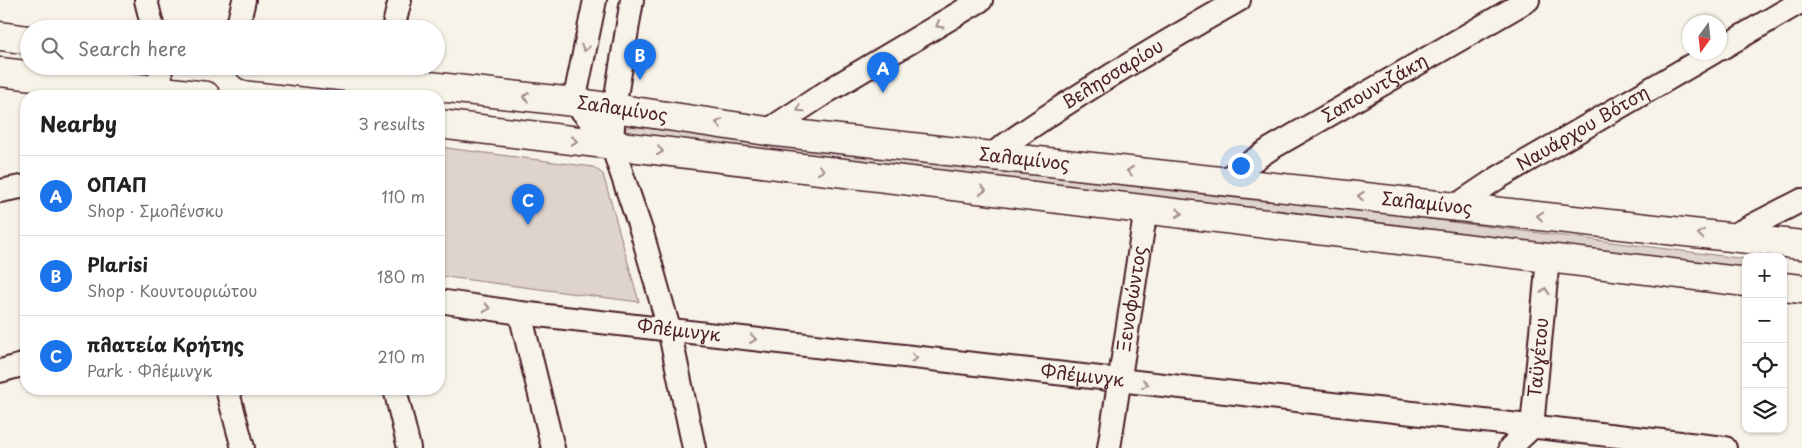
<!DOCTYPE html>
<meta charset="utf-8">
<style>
:root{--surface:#fff;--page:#f2f2f2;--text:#222;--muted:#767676;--line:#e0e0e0;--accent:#1a73e8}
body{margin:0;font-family:"Playpen Sans",sans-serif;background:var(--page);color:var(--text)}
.controls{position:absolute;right:15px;bottom:15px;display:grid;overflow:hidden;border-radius:10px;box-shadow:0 1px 4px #0004}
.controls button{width:45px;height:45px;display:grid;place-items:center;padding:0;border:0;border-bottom:1px solid var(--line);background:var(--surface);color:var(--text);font:25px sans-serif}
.compass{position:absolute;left:1682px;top:15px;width:45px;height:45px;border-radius:50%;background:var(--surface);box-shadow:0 1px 4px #0004;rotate:195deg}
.you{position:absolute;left:1240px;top:165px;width:18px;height:18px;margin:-12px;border:4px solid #fff;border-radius:50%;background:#1a73e8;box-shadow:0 0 0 8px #1a73e833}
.badge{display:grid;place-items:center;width:32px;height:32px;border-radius:50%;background:var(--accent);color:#fff;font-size:16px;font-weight:700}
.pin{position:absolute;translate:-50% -41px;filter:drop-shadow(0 1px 2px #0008)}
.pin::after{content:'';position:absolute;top:26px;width:18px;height:15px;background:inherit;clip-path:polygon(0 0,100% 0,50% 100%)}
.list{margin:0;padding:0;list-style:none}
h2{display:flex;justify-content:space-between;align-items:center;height:65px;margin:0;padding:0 20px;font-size:21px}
h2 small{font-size:16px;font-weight:400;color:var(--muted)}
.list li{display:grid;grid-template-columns:32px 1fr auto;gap:15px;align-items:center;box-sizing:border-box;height:80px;padding:0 20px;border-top:1px solid var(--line)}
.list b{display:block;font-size:19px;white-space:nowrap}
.list p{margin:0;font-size:16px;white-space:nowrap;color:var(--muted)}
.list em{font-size:16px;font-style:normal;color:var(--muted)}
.icon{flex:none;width:28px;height:28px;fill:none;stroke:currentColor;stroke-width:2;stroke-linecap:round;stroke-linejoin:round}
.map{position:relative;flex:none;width:1802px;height:448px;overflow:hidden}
.search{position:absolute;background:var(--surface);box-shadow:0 1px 4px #0004;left:20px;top:20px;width:425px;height:55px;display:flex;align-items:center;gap:12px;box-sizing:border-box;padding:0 18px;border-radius:28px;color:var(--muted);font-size:19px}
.panel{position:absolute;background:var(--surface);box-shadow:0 1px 4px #0004;left:20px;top:90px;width:425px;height:305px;border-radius:20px}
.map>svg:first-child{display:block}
</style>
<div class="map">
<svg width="1802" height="448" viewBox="0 0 1802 448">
<rect width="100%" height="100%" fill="#f7f3e8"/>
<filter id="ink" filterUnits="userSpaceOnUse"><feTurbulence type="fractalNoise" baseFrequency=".02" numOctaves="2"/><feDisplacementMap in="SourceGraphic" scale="10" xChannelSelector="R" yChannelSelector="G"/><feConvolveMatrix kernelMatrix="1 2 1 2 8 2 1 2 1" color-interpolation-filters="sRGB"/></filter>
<g filter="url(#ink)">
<g fill="#ded4cc" stroke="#947a7c">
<path d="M628,126L1293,202L1746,259V271L628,137L623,132Z"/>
<path d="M439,147L593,167L603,174L639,302L439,276Z"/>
</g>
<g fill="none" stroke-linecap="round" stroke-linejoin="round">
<defs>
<g id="minor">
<path d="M146,0L153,29"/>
<path d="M595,0L574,102L612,145L642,233L669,329L694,448"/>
<path d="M237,29L244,0"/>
<path d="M393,29L400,0"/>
<path d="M1720,49L1802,1"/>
<path d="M160,66L162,96"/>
<path d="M767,131L828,91L981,0"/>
<path d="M612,145L614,108L632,0"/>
<path id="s1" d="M991,155C1070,98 1154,48 1239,0"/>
<path id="s2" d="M1223,181L1270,149L1528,0"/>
<path d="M0,191L26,186"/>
<path id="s3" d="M1454,207L1496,179L1714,52"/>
<path d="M1730,237L1802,200"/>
<path id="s4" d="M439,301L520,313L1725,448"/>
<path d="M520,313L553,448"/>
<path d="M0,371L26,364"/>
<path d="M227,389L243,448"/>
<path d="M395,389L409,448"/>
<path id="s5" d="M1109,448L1146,209"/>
<path id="s6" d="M1510,448L1532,427L1548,258"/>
</g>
<g id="major">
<path d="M0,36L29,40"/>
<path id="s7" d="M249,66L574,102L767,131L1802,245"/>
<path d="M0,72L206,96"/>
<path d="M439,124L1746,282"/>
<path d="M1783,287L1802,289"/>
</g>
</defs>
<use href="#minor" stroke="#4a1f2b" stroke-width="26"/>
<use href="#major" stroke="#4a1f2b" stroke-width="31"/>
<use href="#minor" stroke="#f7f3e8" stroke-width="22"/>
<use href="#major" stroke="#f7f3e8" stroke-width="28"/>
</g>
<defs><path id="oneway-chevron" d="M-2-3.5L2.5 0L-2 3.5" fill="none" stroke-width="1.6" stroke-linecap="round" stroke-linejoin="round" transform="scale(1.25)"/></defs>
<g stroke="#a0898a">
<use href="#oneway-chevron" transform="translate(939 25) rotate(149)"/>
<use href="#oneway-chevron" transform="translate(585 48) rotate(101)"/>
<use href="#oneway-chevron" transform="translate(526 97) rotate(-174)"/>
<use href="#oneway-chevron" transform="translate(800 109) rotate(147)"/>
<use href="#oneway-chevron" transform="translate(719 123) rotate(-171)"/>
<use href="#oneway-chevron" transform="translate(574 141) rotate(7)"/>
<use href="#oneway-chevron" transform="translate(660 151) rotate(7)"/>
<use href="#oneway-chevron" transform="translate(821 170) rotate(7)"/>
<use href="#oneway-chevron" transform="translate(1130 171) rotate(-174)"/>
<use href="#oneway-chevron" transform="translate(983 190) rotate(7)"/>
<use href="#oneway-chevron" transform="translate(1361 196) rotate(-174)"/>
<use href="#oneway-chevron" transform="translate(1179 213) rotate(7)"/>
<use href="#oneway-chevron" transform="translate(1540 216) rotate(-174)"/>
<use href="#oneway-chevron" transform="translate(1701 234) rotate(-174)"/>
<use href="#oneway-chevron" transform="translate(1545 291) rotate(-85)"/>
<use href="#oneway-chevron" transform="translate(487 308) rotate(8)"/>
<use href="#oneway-chevron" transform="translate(753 339) rotate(7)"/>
<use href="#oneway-chevron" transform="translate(914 358) rotate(7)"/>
<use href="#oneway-chevron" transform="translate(1145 384) rotate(6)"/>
</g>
</g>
<g text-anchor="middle" stroke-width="5" stroke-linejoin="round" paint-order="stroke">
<g font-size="18" fill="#4a1f2b" stroke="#f7f3e8">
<text dy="6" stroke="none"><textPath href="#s1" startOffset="146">Βελησσαρίου</textPath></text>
<text dy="6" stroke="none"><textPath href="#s2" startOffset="178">Σαπουντζάκη</textPath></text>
<text dy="6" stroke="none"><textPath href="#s7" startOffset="376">Σαλαμίνος</textPath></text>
<text dy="6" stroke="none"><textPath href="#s3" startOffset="151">Ναυάρχου Βότση</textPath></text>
<text dy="6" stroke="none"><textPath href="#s7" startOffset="781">Σαλαμίνος</textPath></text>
<text dy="6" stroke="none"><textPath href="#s7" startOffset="1186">Σαλαμίνος</textPath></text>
<text dy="6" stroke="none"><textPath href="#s5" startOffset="151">Ξενοφώντος</textPath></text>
<text dy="6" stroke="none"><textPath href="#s4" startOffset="242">Φλέμινγκ</textPath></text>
<text dy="6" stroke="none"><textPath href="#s6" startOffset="100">Ταϋγέτου</textPath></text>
<text dy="6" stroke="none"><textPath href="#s4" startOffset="648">Φλέμινγκ</textPath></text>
</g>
</g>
</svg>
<div class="controls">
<button>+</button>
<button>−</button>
<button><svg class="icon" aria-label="locate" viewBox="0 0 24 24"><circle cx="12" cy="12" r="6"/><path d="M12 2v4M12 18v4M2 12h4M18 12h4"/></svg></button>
<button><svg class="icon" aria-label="layers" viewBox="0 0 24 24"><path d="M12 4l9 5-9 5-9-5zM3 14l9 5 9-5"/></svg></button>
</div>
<svg class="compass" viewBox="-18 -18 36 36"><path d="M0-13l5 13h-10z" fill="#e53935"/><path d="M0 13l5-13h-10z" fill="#767676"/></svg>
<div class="you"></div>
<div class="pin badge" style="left:883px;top:93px">A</div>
<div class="pin badge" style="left:640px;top:80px">B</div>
<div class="pin badge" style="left:528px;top:225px">C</div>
<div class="search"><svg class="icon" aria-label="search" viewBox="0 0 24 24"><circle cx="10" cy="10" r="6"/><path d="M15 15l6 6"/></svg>Search here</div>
<section class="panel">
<h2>Nearby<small>3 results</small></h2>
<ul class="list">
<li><span class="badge">A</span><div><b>ΟΠΑΠ</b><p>Shop · Σμολένσκυ</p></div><em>110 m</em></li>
<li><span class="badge">B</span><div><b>Plarisi</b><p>Shop · Κουντουριώτου</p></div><em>180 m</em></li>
<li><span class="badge">C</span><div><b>πλατεία Κρήτης</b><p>Park · Φλέμινγκ</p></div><em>210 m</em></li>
</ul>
</section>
</div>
